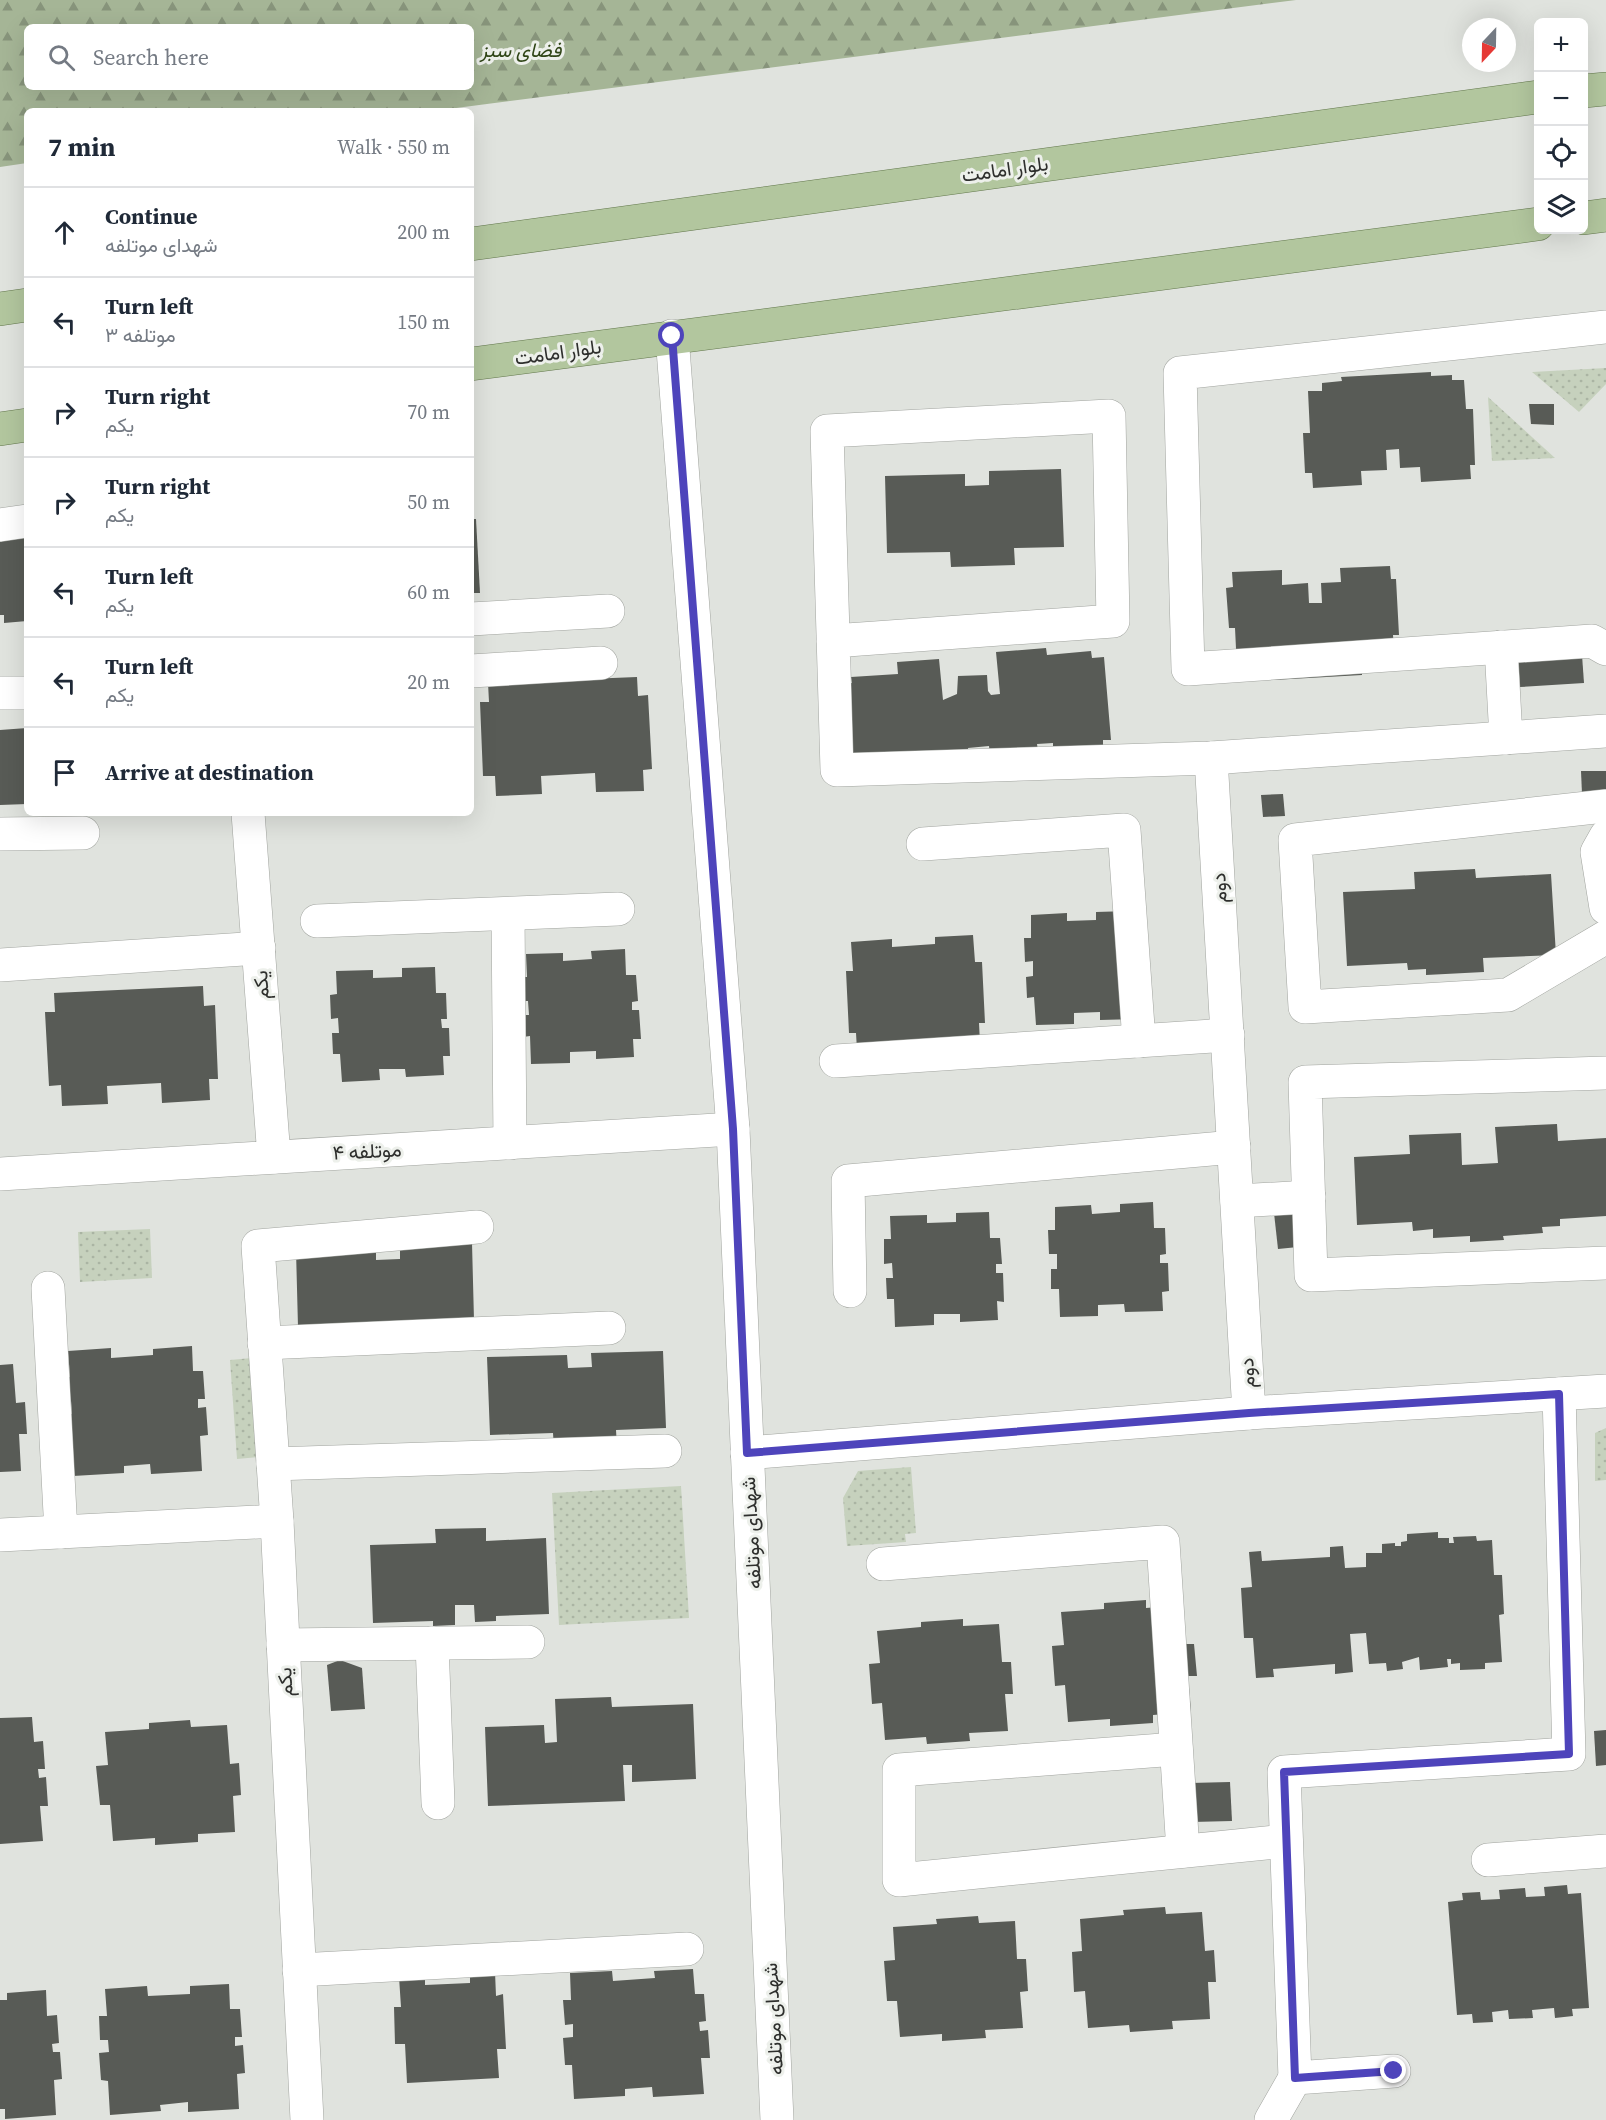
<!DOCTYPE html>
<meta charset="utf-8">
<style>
:root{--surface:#fff;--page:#f6f6f7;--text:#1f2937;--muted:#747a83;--line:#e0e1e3}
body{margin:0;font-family:"Source Serif 4",Vazirmatn,serif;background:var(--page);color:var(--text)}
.controls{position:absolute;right:18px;top:18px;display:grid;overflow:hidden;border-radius:9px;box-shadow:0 6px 24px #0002}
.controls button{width:54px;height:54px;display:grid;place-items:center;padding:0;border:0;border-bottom:2px solid var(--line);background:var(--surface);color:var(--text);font:30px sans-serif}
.compass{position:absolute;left:1462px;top:18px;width:54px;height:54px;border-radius:50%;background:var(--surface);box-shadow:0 6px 24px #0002;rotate:202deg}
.stop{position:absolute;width:18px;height:18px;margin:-14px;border:4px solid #4e44bb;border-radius:50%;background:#fff}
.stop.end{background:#4e44bb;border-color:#fff;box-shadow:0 2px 6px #0008}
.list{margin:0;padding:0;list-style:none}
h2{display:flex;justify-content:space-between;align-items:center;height:78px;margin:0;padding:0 24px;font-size:26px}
h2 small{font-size:20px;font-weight:400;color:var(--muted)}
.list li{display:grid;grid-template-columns:39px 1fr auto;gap:18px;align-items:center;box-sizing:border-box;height:90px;padding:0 24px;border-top:2px solid var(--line)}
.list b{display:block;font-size:22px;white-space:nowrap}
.list p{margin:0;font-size:20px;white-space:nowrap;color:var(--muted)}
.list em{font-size:20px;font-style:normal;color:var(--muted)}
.icon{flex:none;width:33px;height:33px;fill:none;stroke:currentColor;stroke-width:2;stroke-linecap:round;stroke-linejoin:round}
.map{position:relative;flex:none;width:1606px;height:2120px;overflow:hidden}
.search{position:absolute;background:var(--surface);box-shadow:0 6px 24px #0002;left:24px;top:24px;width:450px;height:66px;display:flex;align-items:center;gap:15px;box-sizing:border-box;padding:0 21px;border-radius:9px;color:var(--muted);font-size:22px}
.panel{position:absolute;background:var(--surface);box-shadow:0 6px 24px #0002;left:24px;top:108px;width:450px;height:708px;border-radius:9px}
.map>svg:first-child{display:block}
</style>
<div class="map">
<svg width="1606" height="2120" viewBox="0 0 1606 2120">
<defs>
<pattern id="grass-dots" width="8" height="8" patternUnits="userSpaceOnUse" patternTransform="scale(1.5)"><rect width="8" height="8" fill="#c6d1bd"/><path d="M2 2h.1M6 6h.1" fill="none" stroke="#aab4a3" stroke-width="1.8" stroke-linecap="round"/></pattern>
<pattern id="forest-firs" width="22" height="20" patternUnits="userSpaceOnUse" patternTransform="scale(1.5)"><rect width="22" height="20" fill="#a5b596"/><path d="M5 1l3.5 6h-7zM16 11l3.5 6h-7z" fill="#87947b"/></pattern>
</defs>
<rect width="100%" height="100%" fill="#e0e3de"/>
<g fill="url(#grass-dots)">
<path d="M1606,368V384L1579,412L1532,372Z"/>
<path d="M1488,397L1555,458L1492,461Z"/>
<path d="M150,1229L152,1278L80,1282L78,1232Z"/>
<path d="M252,1358L259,1457L237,1459L230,1360Z"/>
<path d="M1606,1428V1480L1595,1481V1433Z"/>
<path d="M911,1467L916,1533L905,1534L906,1542L847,1546L843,1498L858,1471Z"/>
<path d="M681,1486L689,1618L559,1625L552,1493Z"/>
</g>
<path fill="url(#forest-firs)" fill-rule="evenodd" d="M0,0H1296L433,111H27V163L0,167ZM27,27H471V87H27Z"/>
<g fill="#585b56">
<path d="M1431,372V376L1452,375V380H1464L1466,409H1473L1475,465H1470L1471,479L1421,482L1420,467L1400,468L1399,449L1386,450L1387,470L1361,471L1362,485L1313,488L1312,473H1305L1303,433H1310L1308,391H1322V383L1342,381L1341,377Z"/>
<path d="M1529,404H1554V425L1531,424Z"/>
<path d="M1061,469L1064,547L1014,548L1015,565L951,567L950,552L887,553L885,476L965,474V486L989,485V471Z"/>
<path d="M471,519H476L480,593H471Z"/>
<path d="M27,537V621L4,623V615H0V538Z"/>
<path d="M1390,566L1391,579H1396L1399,635H1393L1395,664L1362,672V675L1273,680L1272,675L1237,669L1235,628H1229L1226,588L1233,587L1232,572L1282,570V585L1308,583L1309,603H1322L1321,583L1341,582L1340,568Z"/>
<path d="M1046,648L1047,655L1091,651L1092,658L1104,657L1111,740H1103V745L1053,749V743L1037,744L1038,751L990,755L989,746L968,748L969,755L847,762L841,684L852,683L851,677L898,674L897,662L939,659L943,700L957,694L958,676L987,675L988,691L991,695L1000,694L996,652Z"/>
<path d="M1582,655L1584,683L1520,687L1518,658Z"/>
<path d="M637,677L638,696L648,695L652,769L643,770L644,791L596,792L595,773L541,776L542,794L496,796L495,776H483L480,702H489L488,683Z"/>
<path d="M27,728V804L0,805V730Z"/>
<path d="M1581,771H1606V793L1582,794Z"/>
<path d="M1283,794L1285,816L1263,817L1261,795Z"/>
<path d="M1475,869L1476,878L1551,874L1556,955L1483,958L1484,972L1426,975V969L1408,970L1407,963L1347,966L1343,892L1415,889L1414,872Z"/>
<path d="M1129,911L1138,1019L1100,1020V1012L1074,1013V1024L1036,1025L1034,997L1027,998L1026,977L1033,976V961L1025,962L1024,938H1031V915L1067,913V921L1096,920V912Z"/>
<path d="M973,935L975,962H982L985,1023H979L980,1043L857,1050L856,1033H849L846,971H853L851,942L892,939V947L935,944V937Z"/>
<path d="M625,949L626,975H636L638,1001L632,1002V1010H639L641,1039H633L634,1057L596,1059V1051L570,1052V1063L531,1064L530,1036L523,1037L522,1015H529L528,1001H520L519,977H527L526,954L563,953V961L592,959L591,951Z"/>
<path d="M435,967L436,993H446L447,1019H441L442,1028H449L450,1056H443L444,1075L406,1077L405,1069H379L380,1080L342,1082L340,1054H333L332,1033H339L338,1018L331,1019L330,995L337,994L336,971L373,970V978L402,977V968Z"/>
<path d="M203,986L204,1006L215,1005L218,1079H209L210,1100L162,1103L161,1083L107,1086L108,1104L62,1106L61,1085L49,1086L45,1012H55L54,993Z"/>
<path d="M1557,1124L1558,1141L1606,1138V1216L1560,1219V1226L1542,1227L1543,1233L1503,1236L1504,1240L1470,1242V1236L1433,1238V1229L1413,1231L1412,1222L1357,1225L1354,1157L1410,1154L1409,1135L1461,1133L1462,1165L1498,1163L1495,1127Z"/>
<path d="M1153,1202L1154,1228H1165L1166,1254L1160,1255V1263H1168L1169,1291L1162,1292L1163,1311L1125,1312L1124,1304L1098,1305V1316L1060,1317L1059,1289H1051V1269H1057V1254H1049L1048,1230H1055V1207L1091,1205L1092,1214L1120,1212V1204Z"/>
<path d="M1294,1211L1298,1247L1278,1249L1274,1213Z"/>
<path d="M989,1212L990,1238H1000L1002,1264H996V1273H1003L1004,1302L997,1301L998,1320L960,1322V1314H934V1325L895,1327L894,1299H887L886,1278H893L892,1263L884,1264V1239H891L890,1216L927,1215V1223L956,1222V1213Z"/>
<path d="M472,1243L474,1320L298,1327L296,1250L376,1247V1260L400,1259V1245Z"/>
<path d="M192,1346L193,1371H203L205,1399H198V1408L206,1407L208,1435L200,1436L202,1471L151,1474L150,1464L124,1466V1473L73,1476L62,1415L72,1414L71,1401L63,1402L62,1378L70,1377L68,1351L111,1348V1358L153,1355V1349Z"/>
<path d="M663,1351L666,1428L616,1430L617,1447L554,1449L553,1433L490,1435L487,1357L567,1355L568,1368L592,1367L591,1353Z"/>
<path d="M13,1364L16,1403L25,1402L27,1434H19L21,1471L0,1472V1365Z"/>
<path d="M486,1528V1541L546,1538L549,1614L496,1616V1621L475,1622L474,1605H455V1625L433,1626V1621L373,1623L370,1545L436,1543L435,1529Z"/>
<path d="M1438,1532V1538H1449V1543H1454L1453,1537L1476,1536L1477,1541L1492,1540L1494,1575H1502L1504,1614L1499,1615L1502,1662L1485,1663V1669L1460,1670V1663L1451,1664V1659H1447L1448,1667L1420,1670L1419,1657L1402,1662L1403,1669L1387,1671L1386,1663L1369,1664L1366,1633L1350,1634L1353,1672L1335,1674V1664L1273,1669L1274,1677L1256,1678L1253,1638H1244L1241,1588L1252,1587L1249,1552L1261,1551L1262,1561L1330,1557V1547L1343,1546L1345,1568L1366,1567V1553H1382V1544L1395,1543V1546H1401V1542L1407,1541V1534Z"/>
<path d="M1146,1600V1608L1182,1605L1185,1644H1194L1197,1676H1188L1191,1712L1153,1715V1723L1110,1726V1719L1068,1722L1065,1685L1055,1686L1052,1646L1064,1645L1061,1612L1104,1609V1603Z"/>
<path d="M963,1619V1626L999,1624L1002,1662H1011L1013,1694H1005L1008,1731L969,1733L970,1741L927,1744L926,1737L885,1740L882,1703L872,1704L869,1664L880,1663L877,1631L921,1627V1622Z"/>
<path d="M340,1660L362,1668L365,1709L331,1711L327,1665Z"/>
<path d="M611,1697L612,1707L693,1704L696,1779L632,1782V1765H623L625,1801L488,1806L485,1727L544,1725L545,1743L557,1742L555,1699Z"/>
<path d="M32,1717L34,1742L43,1741L45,1769H38L39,1778L46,1777L48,1806H40L43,1841L0,1844V1718Z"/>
<path d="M190,1720L191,1727L227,1725L230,1764L239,1763L241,1795L233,1796L235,1832L198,1834V1842L155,1845V1838L113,1841L110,1805H100L96,1766L108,1765L105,1732L149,1729V1723Z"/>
<path d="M1606,1730V1765L1596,1766L1594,1731Z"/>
<path d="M1230,1782L1232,1821L1192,1822L1190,1783Z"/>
<path d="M1567,1885L1568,1894L1581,1893L1589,2008L1572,2009L1573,2016L1555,2018L1554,2008L1532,2010L1533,2018L1509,2019L1508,2010L1492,2012L1493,2022L1473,2023L1472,2014L1457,2015L1448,1902L1463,1900L1462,1893L1480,1892L1481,1900L1500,1899L1499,1890L1525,1888L1526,1897L1545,1896L1544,1887Z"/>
<path d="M1165,1907L1166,1914L1202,1912L1205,1951L1214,1950L1216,1982H1208L1210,2019L1172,2021L1173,2029L1130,2032L1129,2025L1088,2028L1085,1991L1074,1992L1072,1952L1082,1951L1080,1919L1124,1915L1123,1910Z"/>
<path d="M978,1916L979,1923L1015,1921L1017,1959H1026L1028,1991L1020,1992L1023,2028L985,2030L986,2038L942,2041V2034L900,2037L897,2001H887L884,1961L895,1960L893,1927L937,1924L936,1919Z"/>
<path d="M693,1969L695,1994H704L706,2021L699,2022L700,2031L708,2030L710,2058H701L704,2094L653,2097L652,2087L625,2089V2096L574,2099L572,2065H565L563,2038L573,2037V2024L565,2025L563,2000H571L570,1973L612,1971L613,1981L655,1978L654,1971Z"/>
<path d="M495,1972L496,1996L503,1994L506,2049H497L499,2078L407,2083L405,2044H395L394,2007H401L399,1977L425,1976V1985L470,1983V1973Z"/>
<path d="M229,1984L230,2009H240L242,2037H235V2046L243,2045L245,2073L237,2074L239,2109L188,2112V2102L160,2105L161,2111L110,2115L108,2081L101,2080L99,2053L109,2052L108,2040H100L99,2016H107L105,1989L147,1986L148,1996L190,1994V1986Z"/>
<path d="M46,1990L47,2016L57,2015L59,2043L52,2044L53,2052H60L62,2079L54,2080L56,2115L5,2119V2109H0V2000H7V1993Z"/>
</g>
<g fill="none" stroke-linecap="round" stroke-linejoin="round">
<defs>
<g id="minor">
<path d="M1606,327L1180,373L1188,669L1592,641L1606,649"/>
<path d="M672,336L733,1129L777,2120"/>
<path d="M0,525L27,521"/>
<path d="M471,619L608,611"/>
<path d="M833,641L1113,621L1109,416L827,431L837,770L1211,758L1606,731"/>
<path d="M1501,647L1506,738"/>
<path d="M471,671L601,663"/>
<path d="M0,693H27"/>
<path d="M1211,758L1249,1413"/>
<path d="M1606,806L1295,840L1305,1007L1508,995L1606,937"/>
<path d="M248,813L274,1157"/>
<path d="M0,834L83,833"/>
<path d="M1606,836L1597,852L1606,908"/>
<path d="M923,844L1124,830L1139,1041"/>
<path d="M508,914L510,1143"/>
<path d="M317,921L618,909"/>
<path d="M0,965L259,948"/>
<path d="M836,1061L1228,1035"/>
<path d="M1606,1073L1305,1082L1311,1275L1606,1263"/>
<path d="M0,1174L733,1129"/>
<path d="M1237,1201L1309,1197"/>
<path d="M48,1288L61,1532"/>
<path d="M850,1291L848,1181L1234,1147"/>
<path d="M264,1343L609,1328"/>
<path d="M747,1453L1249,1413L1606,1391"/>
<path d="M273,1464L665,1451"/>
<path d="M0,1535L277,1521"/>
<path d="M883,1564L1163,1542L1183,1851"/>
<path d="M432,1643L438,1803"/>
<path d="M283,1645L528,1642"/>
<path d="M1176,1749L899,1770V1880L1286,1841"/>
<path d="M1488,1860L1606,1851"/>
<path d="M299,1970L687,1949"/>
<path d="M1394,2071L1295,2078L1284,1772L1569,1754L1559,1394"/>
<path d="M307,2120L277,1521L258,1246L477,1227"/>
<path d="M1271,2120L1295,2078"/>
</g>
<g id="major">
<path d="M1584,91L1606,89"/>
<path d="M1584,218L1606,215"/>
<path d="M471,244L1538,97"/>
<path d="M0,309L27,305"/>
<path d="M471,364L1538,224"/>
<path d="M0,429L27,425"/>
</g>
</defs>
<use href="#minor" stroke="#a1a49f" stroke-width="34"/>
<use href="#major" stroke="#63784d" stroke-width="34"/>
<use href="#minor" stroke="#fff" stroke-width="33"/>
<use href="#major" stroke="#b2c69e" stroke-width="33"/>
</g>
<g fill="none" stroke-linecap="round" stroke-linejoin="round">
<path stroke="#4e44bb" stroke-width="8" d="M672,336L733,1129L747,1453L1249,1413L1559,1394L1569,1754L1284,1772L1295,2078L1394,2071"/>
</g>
<g text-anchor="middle" stroke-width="6" stroke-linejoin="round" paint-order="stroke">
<g font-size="20" font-style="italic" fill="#2f4516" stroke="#edf0eb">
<text x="521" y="57">فضای سبز</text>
</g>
<g font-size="20" fill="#2e2f2d" stroke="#edf0eb">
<text transform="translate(1005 169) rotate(-8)" y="7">بلوار امامت</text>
<text transform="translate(558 352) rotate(-8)" y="7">بلوار امامت</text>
<text transform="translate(1219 888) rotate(-93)" y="7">دوم</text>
<text transform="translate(261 985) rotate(-94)" y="7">یکم</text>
<text transform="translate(367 1151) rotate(-3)" y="7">موتلفه ۴</text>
<text transform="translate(1247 1373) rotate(-93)" y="7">دوم</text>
<text transform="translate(751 1533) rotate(-93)" y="7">شهدای موتلفه</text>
<text transform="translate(285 1682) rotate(-93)" y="7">یکم</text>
<text transform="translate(773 2019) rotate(-93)" y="7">شهدای موتلفه</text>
</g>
</g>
</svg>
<div class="controls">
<button>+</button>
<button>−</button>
<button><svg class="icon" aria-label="locate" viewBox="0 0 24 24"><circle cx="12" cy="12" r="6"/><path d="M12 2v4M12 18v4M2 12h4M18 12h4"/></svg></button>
<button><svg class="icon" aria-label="layers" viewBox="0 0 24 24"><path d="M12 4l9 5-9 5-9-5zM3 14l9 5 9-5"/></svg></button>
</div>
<svg class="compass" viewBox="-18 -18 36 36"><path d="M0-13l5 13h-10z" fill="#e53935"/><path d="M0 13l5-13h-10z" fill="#747a83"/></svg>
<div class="stop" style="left:672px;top:336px"></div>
<div class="stop end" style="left:1394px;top:2071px"></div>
<div class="search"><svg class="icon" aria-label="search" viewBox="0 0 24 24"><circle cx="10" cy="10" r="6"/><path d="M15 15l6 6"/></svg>Search here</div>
<section class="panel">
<h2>7 min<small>Walk · 550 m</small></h2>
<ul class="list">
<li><svg class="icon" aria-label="ahead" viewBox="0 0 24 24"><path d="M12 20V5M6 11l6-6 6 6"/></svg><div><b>Continue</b><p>شهدای موتلفه</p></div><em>200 m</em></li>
<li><svg class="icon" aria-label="left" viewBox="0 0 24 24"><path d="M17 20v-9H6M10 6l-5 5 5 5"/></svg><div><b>Turn left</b><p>موتلفه ۳</p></div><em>150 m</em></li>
<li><svg class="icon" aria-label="right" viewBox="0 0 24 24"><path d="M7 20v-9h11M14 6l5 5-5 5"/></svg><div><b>Turn right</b><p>یکم</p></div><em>70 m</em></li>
<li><svg class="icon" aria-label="right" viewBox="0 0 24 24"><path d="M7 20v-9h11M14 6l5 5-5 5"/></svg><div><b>Turn right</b><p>یکم</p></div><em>50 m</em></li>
<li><svg class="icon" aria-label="left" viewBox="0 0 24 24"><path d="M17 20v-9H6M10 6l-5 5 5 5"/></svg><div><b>Turn left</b><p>یکم</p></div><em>60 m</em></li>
<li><svg class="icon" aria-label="left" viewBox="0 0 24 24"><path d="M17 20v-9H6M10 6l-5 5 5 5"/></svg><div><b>Turn left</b><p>یکم</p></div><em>20 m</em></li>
<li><svg class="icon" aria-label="arrive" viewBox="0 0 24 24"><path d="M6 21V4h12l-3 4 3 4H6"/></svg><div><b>Arrive at destination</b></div></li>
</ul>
</section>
</div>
